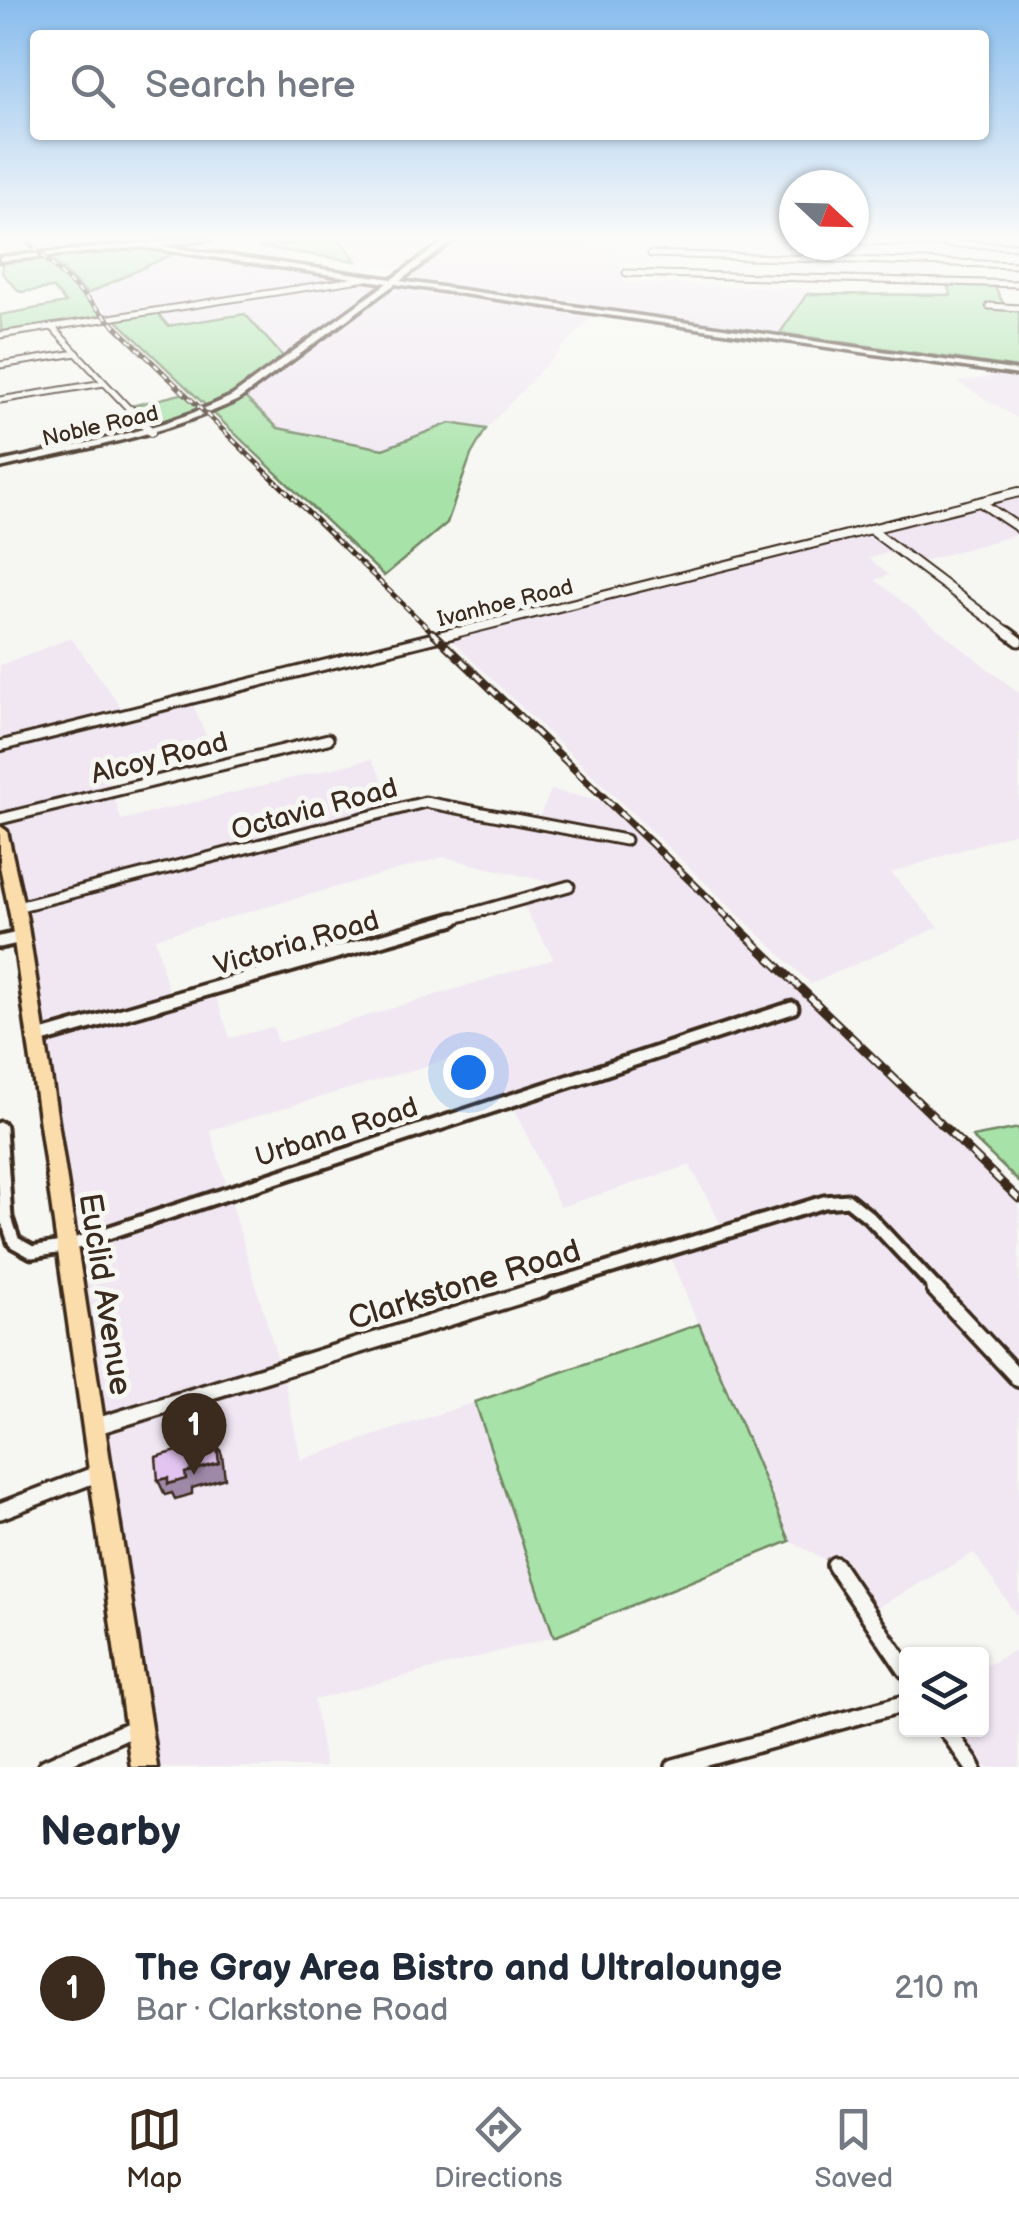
<!DOCTYPE html>
<meta charset="utf-8">
<style>
:root{--surface:#fff;--page:#f2f2f3;--text:#1f2937;--muted:#747a83;--line:#e0e1e3;--accent:#3b2a1e}
body{margin:0;font-family:"Balsamiq Sans",sans-serif;background:var(--page);color:var(--text)}
.controls{position:absolute;right:30px;bottom:30px;display:grid;overflow:hidden;border-radius:10px;box-shadow:0 2px 8px #0004}
.controls button{width:90px;height:90px;display:grid;place-items:center;padding:0;border:0;border-bottom:2px solid var(--line);background:var(--surface);color:var(--text);font:50px sans-serif}
.compass{position:absolute;left:779px;top:170px;width:90px;height:90px;border-radius:50%;background:var(--surface);box-shadow:0 2px 8px #0004;rotate:112deg}
.you{position:absolute;left:468px;top:1072px;width:35px;height:35px;margin:-25px;border:8px solid #fff;border-radius:50%;background:#1a73e8;box-shadow:0 0 0 15px #1a73e833}
.badge{display:grid;place-items:center;width:65px;height:65px;border-radius:50%;background:var(--accent);color:#fff;font-size:32px;font-weight:700}
.pin{position:absolute;translate:-50% -82px;filter:drop-shadow(0 2px 5px #0008)}
.pin::after{content:'';position:absolute;top:52px;width:35px;height:30px;background:inherit;clip-path:polygon(0 0,100% 0,50% 100%)}
.list{margin:0;padding:0;list-style:none}
h2{display:flex;justify-content:space-between;align-items:center;height:130px;margin:0;padding:0 40px;font-size:42px}
h2 small{font-size:32px;font-weight:400;color:var(--muted)}
.list li{display:grid;grid-template-columns:65px 1fr auto;gap:30px;align-items:center;box-sizing:border-box;height:180px;padding:0 40px;border-top:2px solid var(--line)}
.list b{display:block;font-size:38px;white-space:nowrap}
.list p{margin:0;font-size:32px;white-space:nowrap;color:var(--muted)}
.list em{font-size:32px;font-style:normal;color:var(--muted)}
.icon{flex:none;width:55px;height:55px;fill:none;stroke:currentColor;stroke-width:2;stroke-linecap:round;stroke-linejoin:round}
.map{position:relative;flex:none;width:1019px;height:1767px;overflow:hidden}
.search{position:absolute;background:var(--surface);box-shadow:0 2px 8px #0004;left:30px;right:30px;top:30px;height:110px;display:flex;align-items:center;gap:25px;box-sizing:border-box;padding:0 35px;border-radius:10px;color:var(--muted);font-size:38px}
.sheet{height:310px;background:var(--surface)}
nav{display:flex;justify-content:space-around;align-items:center;box-sizing:border-box;height:140px;border-top:2px solid var(--line);background:var(--surface);font-size:28px;color:var(--muted)}
nav a{display:grid;justify-items:center;gap:5px}
nav .on{color:var(--accent)}
.map>svg:first-child{display:block}
</style>
<div class="map">
<svg width="1019" height="1767" viewBox="0 0 1019 1767">
<rect width="100%" height="100%" fill="#f6f6f2"/>
<filter id="ink" filterUnits="userSpaceOnUse"><feTurbulence type="fractalNoise" baseFrequency=".01" numOctaves="2"/><feDisplacementMap in="SourceGraphic" scale="20" xChannelSelector="R" yChannelSelector="G"/><feConvolveMatrix kernelMatrix="1 2 1 2 8 2 1 2 1" color-interpolation-filters="sRGB"/></filter>
<g filter="url(#ink)">
<g fill="#f0e7f2" fill-rule="evenodd">
<path d="M30,239H134L142,245L46,254Z"/>
<path d="M340,239L613,245L624,283L810,289L777,338L596,312L486,429L450,423L383,449L278,428L240,394L245,314L167,326L113,317L87,294L179,251L395,282L410,269L356,261Z"/>
<path d="M1019,373V419L957,382L1015,373Z"/>
<path d="M1019,492V534L915,563L898,550L868,558L889,575L875,580L1019,693V831L891,873L939,927L811,984L446,635Z"/>
<path d="M71,638L126,714L190,698L207,738L104,764L121,820L371,759L399,808L425,802L537,823L551,790L610,803L1019,1199V1619L974,1553L867,1613L835,1565L790,1541L667,1250L725,1232L690,1165L560,1207L511,1101L482,1110L459,1056L210,1130L285,1384L301,1460L475,1402L554,1637L314,1700L325,1767H144L0,831V665ZM443,857L566,886L520,900L554,959L278,1043L273,1027L230,1038L213,989L171,1001L155,938Z"/>
<path d="M1019,1648V1767H973L947,1730H982V1668Z"/>
</g>
<g fill="#a7e2a8" stroke="#718663" stroke-width="2.5">
<path d="M340,239L356,261L258,247L336,239Z"/>
<path d="M142,245L179,251L87,294L46,254Z"/>
<path d="M41,255L45,258L108,318L2,335L0,315L66,303L53,288L20,292L2,273L4,259Z"/>
<path d="M946,282L993,283L1006,309L1019,311V368L780,333L807,294L951,295Z"/>
<path d="M156,311L168,326L245,314L286,360L241,394L278,428L383,449L450,423L486,429L471,455L447,523L384,576L113,317Z"/>
<path d="M185,393L206,413L151,432L127,407Z"/>
<path d="M1019,1128V1182L972,1137Z"/>
<path d="M699,1324L790,1541L554,1637L475,1402Z"/>
</g>
<g fill="none" stroke-linecap="round" stroke-linejoin="round">
<defs>
<g id="street-far4">
<path d="M854,241L1019,246"/>
<path d="M651,254L1019,265"/>
<path d="M626,273L1019,284"/>
<path d="M989,306L1019,308"/>
<path d="M52,327L132,412"/>
<path d="M0,335L367,278"/>
<path d="M0,365L77,353"/>
<path d="M0,400L104,383"/>
</g>
<g id="street-far3">
<path d="M130,410L151,432"/>
<path d="M980,502L1019,528"/>
<path d="M870,529L1011,635"/>
<path d="M447,635L1019,492"/>
</g>
<g id="street-far2">
<path d="M1007,632L1019,641"/>
<path d="M0,746L457,632"/>
<path d="M0,819L328,739"/>
<path d="M17,907L425,802L625,840"/>
<path d="M445,921L569,886"/>
</g>
<g id="street-far1">
<path d="M0,942L22,937"/>
<path d="M35,1039L454,919"/>
<path d="M0,1128L6,1218L14,1242L32,1252L68,1246L792,1008"/>
<path d="M534,1291L824,1202L848,1200L869,1217L938,1291"/>
</g>
<g id="street">
<path d="M935,1289L1019,1379"/>
<path d="M97,1426L542,1289"/>
<path d="M0,1511L102,1472"/>
<path d="M835,1565L906,1670"/>
<path d="M947,1730L973,1767"/>
<path d="M46,1767L137,1726"/>
<path d="M674,1767L906,1703"/>
</g>
<path id="secondary" d="M192,239H211L160,246L392,279L448,239H455L400,281L1019,371V375L395,284L238,400C162,436 81,449 0,468V462C79,444 158,432 232,396L387,283L143,247L0,261V257Z"/>
<path id="primary" d="M0,826L7,831L27,920L157,1767H131L11,920L0,866Z"/>
</defs>
<use href="#street-far4" stroke="#3b2a1e" stroke-width="9"/>
<use href="#street-far3" stroke="#3b2a1e" stroke-width="12"/>
<use href="#street-far2" stroke="#3b2a1e" stroke-width="15"/>
<use href="#street-far1" stroke="#3b2a1e" stroke-width="19"/>
<use href="#street" stroke="#3b2a1e" stroke-width="22"/>
<use href="#secondary" stroke="#3b2a1e" stroke-width="7"/>
<use href="#primary" stroke="#3b2a1e" stroke-width="7"/>
<use href="#street-far4" stroke="#f6f6f2" stroke-width="5"/>
<use href="#street-far3" stroke="#f6f6f2" stroke-width="8"/>
<use href="#street-far2" stroke="#f6f6f2" stroke-width="9"/>
<use href="#street-far1" stroke="#f6f6f2" stroke-width="11"/>
<use href="#street" stroke="#f6f6f2" stroke-width="15"/>
<use href="#secondary" fill="#f6f6f2" fill-rule="evenodd"/>
<use href="#primary" fill="#fbddab" fill-rule="evenodd"/>
<defs>
<path id="rail-far2" d="M25,239L435,635"/>
<path id="rail-far1" d="M432,632L732,921"/>
<path id="rail" d="M729,919L1019,1199"/>
</defs>
<use href="#rail-far2" stroke="#3b2a1e" stroke-width="5"/>
<use href="#rail-far1" stroke="#3b2a1e" stroke-width="8"/>
<use href="#rail" stroke="#3b2a1e" stroke-width="9"/>
<use href="#rail-far2" stroke="#f6f6f2" stroke-width="2.5" stroke-dasharray="6" stroke-linecap="butt"/>
<use href="#rail-far1" stroke="#f6f6f2" stroke-width="4" stroke-dasharray="10" stroke-linecap="butt"/>
<use href="#rail" stroke="#f6f6f2" stroke-width="5" stroke-dasharray="14" stroke-linecap="butt"/>
</g>
<path fill="#9f89a9" stroke="#3b2a1e" stroke-width="2.5" d="M216,1440L222,1455L225,1478L192,1488V1494L175,1499L172,1493L165,1495L158,1480L185,1473Z"/>
<path fill="#e3c4f1" stroke="#3b2a1e" stroke-width="2.5" d="M216,1440L219,1463L185,1473L186,1479L168,1484V1478L158,1480L156,1457Z"/>
</g>
<linearGradient id="sky" x2="0" y2="1"><stop stop-color="#88bced"/><stop offset="0.49" stop-color="#fbfbf9"/><stop offset="1" stop-color="#fbfbf9" stop-opacity="0"/></linearGradient>
<rect width="1019" height="486" fill="url(#sky)"/>
<g text-anchor="middle" stroke-width="10" stroke-linejoin="round" paint-order="stroke">
<g font-size="22" fill="#3b2a1e" stroke="#f6f6f2">
<text transform="translate(100 425) rotate(-13)" y="8">Noble Road</text>
<text transform="translate(505 602) rotate(-14)" y="8">Ivanhoe Road</text>
</g>
<g font-size="28" fill="#3b2a1e" stroke="#f6f6f2">
<text transform="translate(159 757) rotate(-14)" y="10">Alcoy Road</text>
<text transform="translate(314 808) rotate(-15)" y="10">Octavia Road</text>
<text transform="translate(296 942) rotate(-16)" y="10">Victoria Road</text>
<text transform="translate(336 1131) rotate(-18)" y="10">Urbana Road</text>
</g>
<g font-size="32" fill="#3b2a1e" stroke="#f6f6f2">
<text transform="translate(464 1284) rotate(-17)" y="11">Clarkstone Road</text>
<text transform="translate(106 1294) rotate(81)" y="11">Euclid Avenue</text>
</g>
</g>
</svg>
<div class="controls">
<button><svg class="icon" aria-label="layers" viewBox="0 0 24 24"><path d="M12 4l9 5-9 5-9-5zM3 14l9 5 9-5"/></svg></button>
</div>
<svg class="compass" viewBox="-18 -18 36 36"><path d="M0-13l5 13h-10z" fill="#e53935"/><path d="M0 13l5-13h-10z" fill="#747a83"/></svg>
<div class="you"></div>
<div class="pin badge" style="left:194px;top:1475px">1</div>
<div class="search"><svg class="icon" aria-label="search" viewBox="0 0 24 24"><circle cx="10" cy="10" r="6"/><path d="M15 15l6 6"/></svg>Search here</div>
</div>
<section class="sheet">
<h2>Nearby<small></small></h2>
<ul class="list">
<li><span class="badge">1</span><div><b>The Gray Area Bistro and Ultralounge</b><p>Bar · Clarkstone Road</p></div><em>210 m</em></li>
</ul>
</section>
<nav>
<a class="on"><svg class="icon" aria-label="map" viewBox="0 0 24 24"><path d="M3 6l6-2 6 2 6-2v14l-6 2-6-2-6 2zM9 4v14M15 6v14"/></svg>Map</a>
<a><svg class="icon" aria-label="directions" viewBox="0 0 24 24"><path d="M12 3l9 9-9 9-9-9zM9 14v-3h6M13 9l2 2-2 2"/></svg>Directions</a>
<a><svg class="icon" aria-label="saved" viewBox="0 0 24 24"><path d="M7 4h10v16l-5-4-5 4z"/></svg>Saved</a>
</nav>
